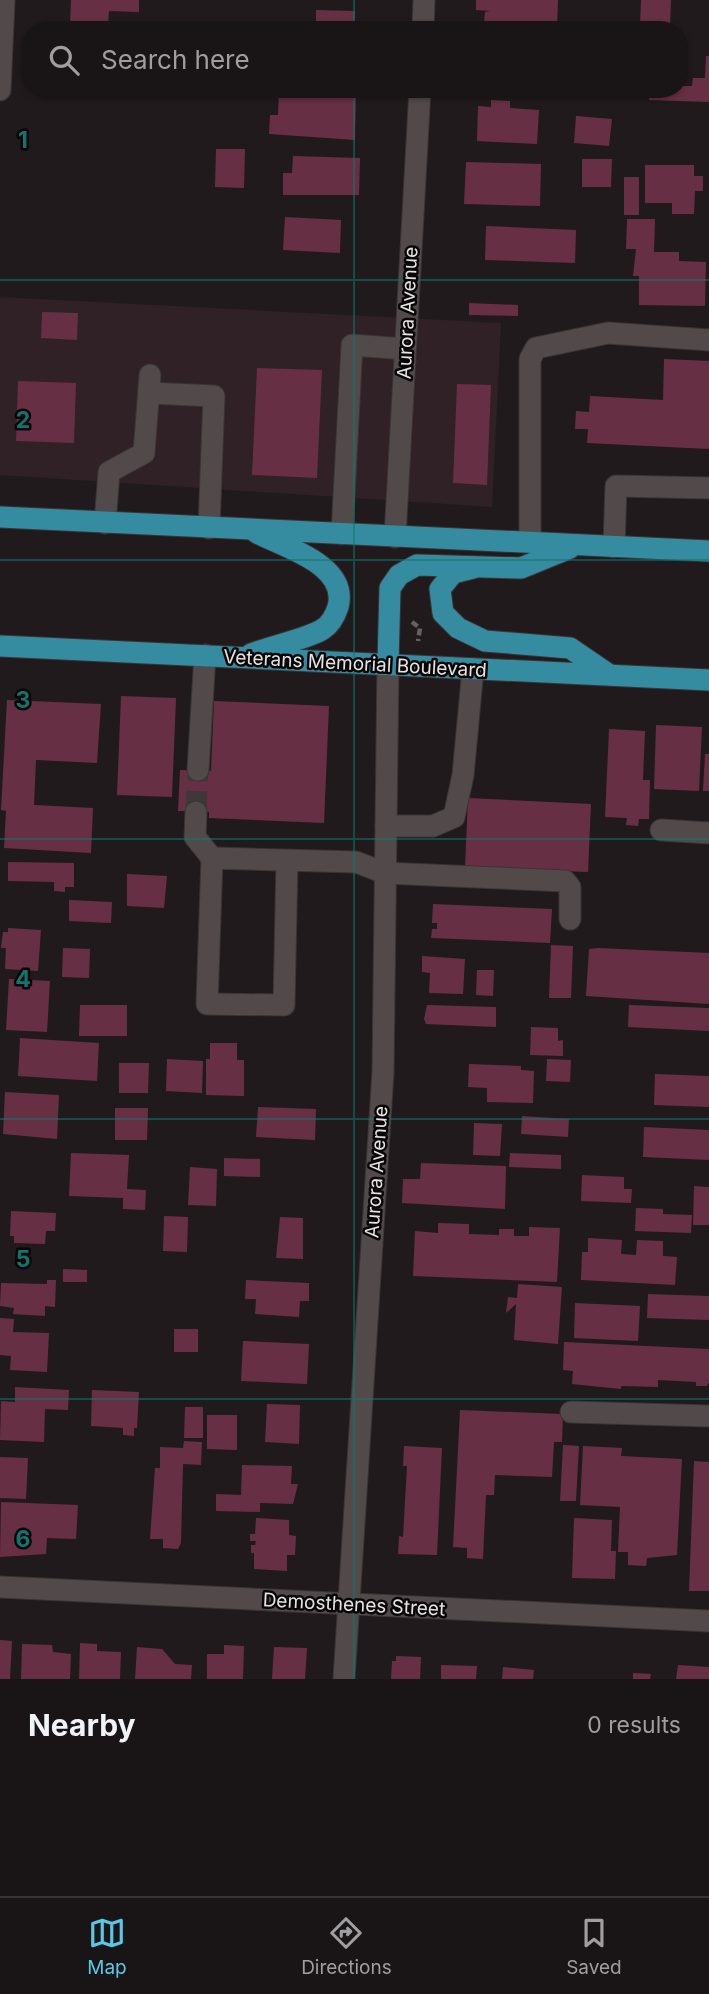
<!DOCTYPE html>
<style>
:root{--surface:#191415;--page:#262122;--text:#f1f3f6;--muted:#9f9ea0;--line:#373334;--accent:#59c8e5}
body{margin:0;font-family:Inter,sans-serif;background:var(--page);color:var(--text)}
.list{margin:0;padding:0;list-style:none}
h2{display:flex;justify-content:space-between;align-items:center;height:91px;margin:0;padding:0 28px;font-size:30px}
h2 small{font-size:23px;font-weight:400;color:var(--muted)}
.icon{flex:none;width:38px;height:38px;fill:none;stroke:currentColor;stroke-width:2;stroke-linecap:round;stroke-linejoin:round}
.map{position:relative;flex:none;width:709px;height:1679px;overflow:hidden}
.search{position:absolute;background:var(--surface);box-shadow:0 2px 5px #0004;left:21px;right:21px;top:21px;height:77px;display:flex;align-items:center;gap:18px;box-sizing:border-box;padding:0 24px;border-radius:28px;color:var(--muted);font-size:26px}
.sheet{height:217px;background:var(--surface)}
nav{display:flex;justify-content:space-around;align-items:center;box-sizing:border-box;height:98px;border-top:2px solid var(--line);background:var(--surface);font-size:19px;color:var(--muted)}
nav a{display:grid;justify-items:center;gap:4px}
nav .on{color:var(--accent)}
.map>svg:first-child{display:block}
</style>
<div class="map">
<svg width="709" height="1679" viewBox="0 0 709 1679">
<rect width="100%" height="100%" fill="#211a1c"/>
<path fill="#2f2125" d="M0,297L501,323L492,507L0,475Z"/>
<g fill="#672f43">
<path d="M71,0H139V12L109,11L108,27L70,25Z"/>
<path d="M476,0H558L557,29L489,26L484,24L485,12L490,11L476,10Z"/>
<path d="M641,0H671L670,27L640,25Z"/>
<path d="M316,10L355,11L354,30H316Z"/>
<path d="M706,56H709V102L649,100V89H679V86H692L693,78H705Z"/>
<path d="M91,89H153V94L91,92Z"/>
<path d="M279,89H344V93H356L355,140L269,134L270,115H278Z"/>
<path d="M491,100L510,101V108L539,110L537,144L477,141L478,106L491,107Z"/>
<path d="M576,116L612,119L609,146L574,143Z"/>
<path d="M216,149H245L244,188L215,187Z"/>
<path d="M293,156L360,158L359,195H283V173H292Z"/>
<path d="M582,159H612L611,187H582Z"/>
<path d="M466,162L541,164L540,206L464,204Z"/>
<path d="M645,165H694V176H703V191H695L694,214H672V203H645Z"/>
<rect x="624" y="177" width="15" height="38"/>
<path d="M285,217L341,220L340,253L283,250Z"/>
<path d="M627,219H655L654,252H679V261L706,262L705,306L639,305V276H633L636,249H626Z"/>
<path d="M486,226L576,230L575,263L485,260Z"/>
<path d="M469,303L518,305V316L469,315Z"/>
<path d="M42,312L78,313L77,340L41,338Z"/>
<path d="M664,359L709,361V449L587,443L588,429H575L576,411L589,412L590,396L663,400Z"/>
<path d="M257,368L322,370L317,478L252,475Z"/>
<path d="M18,381L76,383L74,443L16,441Z"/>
<path d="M457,384L491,385L487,485L453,483Z"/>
<path d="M121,696L176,698L172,797L117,795Z"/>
<path d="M7,700L101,704L97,763L36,760L34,805L93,808L91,853L4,848L6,811L1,810Z"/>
<path d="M214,701L329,706L324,823L209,818V812L178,811L180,770L211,771Z"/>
<path d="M656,725L702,727L699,791L654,789Z"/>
<path d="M609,729L645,731L643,780H650L649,819H639L638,826L626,825L627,818L605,817Z"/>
<path d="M705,754H709V791H703Z"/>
<path d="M468,798L591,804L588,872L465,867Z"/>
<path d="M8,862L74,863V887H65V892L54,891V882L8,881Z"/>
<path d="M127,874L167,876L164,908L127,906Z"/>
<path d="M69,900L112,902L111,923L69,921Z"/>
<path d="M433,904L552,909L550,943L431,938L432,929H437V923H432Z"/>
<path d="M8,928L41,930L38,971L5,969L6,948H1L3,932H8Z"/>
<path d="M551,945L573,946L571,998H549Z"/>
<path d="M63,948L90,949L89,978L62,977Z"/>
<path d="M598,948L709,953V1004L586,996L589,949Z"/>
<path d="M422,956L465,959L463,994L429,993L430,973L422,972Z"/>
<path d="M477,970H494L493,996L476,995Z"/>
<path d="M9,979L50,981L47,1032L6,1030Z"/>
<path d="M80,1005H127V1036H79Z"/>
<path d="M427,1005L496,1007V1027L426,1024L424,1019Z"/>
<path d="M629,1005L709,1008V1031L628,1027Z"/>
<path d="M531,1027L558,1028V1041L563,1040V1056L530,1055Z"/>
<path d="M20,1038L99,1043L97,1081L18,1076Z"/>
<path d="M210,1043H237V1060H244V1096L206,1095V1059H210Z"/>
<path d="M167,1059L203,1061L202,1093L166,1091Z"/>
<path d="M547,1059L571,1060L570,1082L546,1081Z"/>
<path d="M119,1063H149L148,1093H119Z"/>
<path d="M469,1064L521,1066V1070L534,1071L533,1103L487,1102V1088L468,1087Z"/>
<path d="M655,1074L709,1076V1107L654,1105Z"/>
<path d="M5,1092L59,1095L57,1139L3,1134Z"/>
<path d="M258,1107L316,1109L315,1140L256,1137Z"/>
<path d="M115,1108H148L147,1140H115Z"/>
<path d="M522,1116L569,1119L568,1137L521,1134Z"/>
<path d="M474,1123L502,1124L500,1156L473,1155Z"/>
<path d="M644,1127L709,1130V1160L643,1157Z"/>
<path d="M71,1153L129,1155L127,1189L146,1190L145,1210L123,1209V1198L69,1196Z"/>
<path d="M510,1153L561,1155V1169L509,1167Z"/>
<path d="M224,1158L260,1159V1177L224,1176Z"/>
<path d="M421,1163L506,1166L505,1209L402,1203L403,1179H420Z"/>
<path d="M190,1167L217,1169L216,1206L188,1205Z"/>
<path d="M582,1175L624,1177V1189H632L631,1203L581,1201Z"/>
<path d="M694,1186L709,1187V1225H693Z"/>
<path d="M636,1208L663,1209V1214L692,1215L691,1233L635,1231Z"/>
<path d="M11,1211L56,1213L55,1231H46L45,1244L14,1243V1236H10Z"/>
<path d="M164,1216L188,1217L187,1252L163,1251Z"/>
<path d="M280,1217L303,1218V1259L276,1258Z"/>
<path d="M438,1223L469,1224V1234L499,1235V1229H514V1236H529V1227L560,1228L557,1282L413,1276L415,1231L438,1233Z"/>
<path d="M588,1238L622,1240L621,1254L636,1255L637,1240L663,1241V1256L677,1257L675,1285L581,1280L582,1252H588Z"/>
<path d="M63,1269L87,1270V1282H63Z"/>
<path d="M47,1280H56L55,1307L45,1306V1316L13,1314L14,1308L0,1306L1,1283L47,1284Z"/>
<path d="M246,1280L309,1283V1301H300L299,1317L255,1314L256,1299H245Z"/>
<path d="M518,1284L562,1287L558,1344L514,1340L516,1304L506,1313L508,1297L517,1298Z"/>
<path d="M648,1294L709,1296V1320L647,1318Z"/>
<path d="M575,1303L640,1306L638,1341L574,1338Z"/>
<path d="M0,1318L14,1319L13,1332L49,1333L47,1372L10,1370L11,1356L0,1355Z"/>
<rect x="174" y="1329" width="24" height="23"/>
<path d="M243,1341L309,1344L307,1384L241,1381Z"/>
<path d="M564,1342L709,1349V1382L707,1386H696V1382L658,1380V1387L621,1386V1389L572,1384L573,1371L563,1370Z"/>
<path d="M15,1387L69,1390L68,1410L45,1409L44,1442L0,1440L1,1401L15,1402Z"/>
<path d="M92,1390L139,1392L137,1428H134V1436L123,1435V1428L91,1426Z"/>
<path d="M267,1404L300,1405L299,1444L265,1442Z"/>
<path d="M185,1407H203V1438H184Z"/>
<path d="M460,1410L563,1414L562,1442H554L552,1477L495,1475L494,1495H486L483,1559L467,1558V1548L453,1547Z"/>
<path d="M207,1415H237V1450L207,1449Z"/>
<path d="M184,1441L202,1442L201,1465L183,1464L181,1543L178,1549L163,1548V1539H150L155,1468H160V1447L183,1448Z"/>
<path d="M563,1445L579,1446L576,1501H560Z"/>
<path d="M404,1446L442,1448L437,1555L398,1554L399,1536L403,1537L407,1466H403Z"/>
<path d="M583,1446L622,1448L621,1456L682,1459L677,1555L647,1558L646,1566L628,1565V1552H618L620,1507L580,1505Z"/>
<path d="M0,1457L28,1458L26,1499L0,1498Z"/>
<path d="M694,1461L709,1462V1591H689Z"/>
<path d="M242,1465L292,1466L291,1484H298L293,1504L260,1503V1512L216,1511V1494L241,1495Z"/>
<path d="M1,1502L78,1505L76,1539L47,1538L46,1554L0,1557Z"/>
<path d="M256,1518L289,1520V1535L296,1536L295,1555H287V1571L254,1569V1553H251V1545H255L256,1541H250V1534H255Z"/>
<path d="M574,1518L612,1520L611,1551H616L615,1579L572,1578Z"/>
<path d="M0,1640L12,1641L10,1679H0Z"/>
<path d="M80,1643L97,1644V1651L121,1652L120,1679H79Z"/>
<path d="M22,1644L52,1645L53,1652L71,1654L70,1679H21Z"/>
<path d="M224,1645L244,1646L243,1679H207V1654H224Z"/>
<path d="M137,1647L162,1649L175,1664L192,1665L191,1679H135Z"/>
<path d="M274,1647L307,1648L305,1679H272Z"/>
<path d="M396,1656L421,1657L420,1679H391L392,1661H396Z"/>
<path d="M441,1665L477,1666L476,1679H441Z"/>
<path d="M678,1665L709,1667V1679H676Z"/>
<path d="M503,1667L534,1670L533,1679H502Z"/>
<path d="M633,1673L651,1674L650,1679H633Z"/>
</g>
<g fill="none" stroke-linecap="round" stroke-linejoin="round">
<path stroke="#3f383a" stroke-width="21" stroke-dasharray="21 10" stroke-linecap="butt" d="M196,812L198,770"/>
<defs>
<g id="minor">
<path d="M423,30L424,0"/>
<path d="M0,90L4,0"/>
<path d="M149,393L214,396L209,528"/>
<path d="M105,523L109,472L144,453L150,375"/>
<path d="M342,534L352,345L405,349"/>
<path d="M395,537L420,89"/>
<path d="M530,542V359L536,348L608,333L709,340"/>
<path d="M614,547L616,486L709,488"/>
<path d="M198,770L205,655"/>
<path d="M196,812L195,837L212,858"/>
<path d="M386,826H433L454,817L463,775L473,669"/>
<path d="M661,830L709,833"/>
<path d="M287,861L284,1005L207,1004L212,858L356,862L385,873L565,881L570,887V919"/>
<path d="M571,1412L709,1416"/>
<path d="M0,1587L709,1621"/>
<path d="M344,1679L383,1072L388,663"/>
</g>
<g id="major">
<path d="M0,517L709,551"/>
<path d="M473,568L453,573L440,589L443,613L458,628L485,641L570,648L608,674"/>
<path d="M0,646L709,680"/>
<path d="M251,654C269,647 310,638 323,629C331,624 335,616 338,607C349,565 286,548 257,533"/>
<path d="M388,663L390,588L399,575L417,565L521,568L570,548"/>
</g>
</defs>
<use href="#minor" stroke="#3a3536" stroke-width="23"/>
<use href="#major" stroke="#3a3536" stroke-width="23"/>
<path stroke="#676062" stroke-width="4.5" stroke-dasharray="7 3.5" stroke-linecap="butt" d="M412,622L420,628L418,641"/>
<use href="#minor" stroke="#52494b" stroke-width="21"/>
<use href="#major" stroke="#358ca1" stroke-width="21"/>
</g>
<path fill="none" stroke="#0f766e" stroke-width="2" stroke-opacity="0.55" d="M354,0V30M354,89V1679M0,280H709M0,560H709M0,839H709M0,1119H709M0,1399H709"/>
<g text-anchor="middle" stroke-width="5" stroke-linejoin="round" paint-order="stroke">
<g font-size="19" fill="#e6e1e2" stroke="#080606">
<text transform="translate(407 313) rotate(-87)" y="7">Aurora Avenue</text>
<text transform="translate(355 663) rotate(3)" y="7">Veterans Memorial Boulevard</text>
<text transform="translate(376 1172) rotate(-86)" y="7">Aurora Avenue</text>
<text transform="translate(354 1604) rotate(3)" y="7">Demosthenes Street</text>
</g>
</g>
<g font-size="23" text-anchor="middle" font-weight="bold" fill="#0f766e" stroke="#080606" stroke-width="5" stroke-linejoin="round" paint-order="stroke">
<text x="23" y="148">1</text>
<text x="23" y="428">2</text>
<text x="23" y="708">3</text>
<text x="23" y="987">4</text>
<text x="23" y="1267">5</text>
<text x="23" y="1547">6</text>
</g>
</svg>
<div class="search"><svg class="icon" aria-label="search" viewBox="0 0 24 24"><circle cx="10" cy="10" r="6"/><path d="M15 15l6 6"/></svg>Search here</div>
</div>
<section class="sheet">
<h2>Nearby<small>0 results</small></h2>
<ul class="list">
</ul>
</section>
<nav>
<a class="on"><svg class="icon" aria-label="map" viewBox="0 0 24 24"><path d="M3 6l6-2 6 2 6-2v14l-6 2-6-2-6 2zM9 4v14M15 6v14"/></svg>Map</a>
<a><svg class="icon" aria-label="directions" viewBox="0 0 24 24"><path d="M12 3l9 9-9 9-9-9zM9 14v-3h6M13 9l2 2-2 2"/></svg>Directions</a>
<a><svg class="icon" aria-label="saved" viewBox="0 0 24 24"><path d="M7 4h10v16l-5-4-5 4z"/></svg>Saved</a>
</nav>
